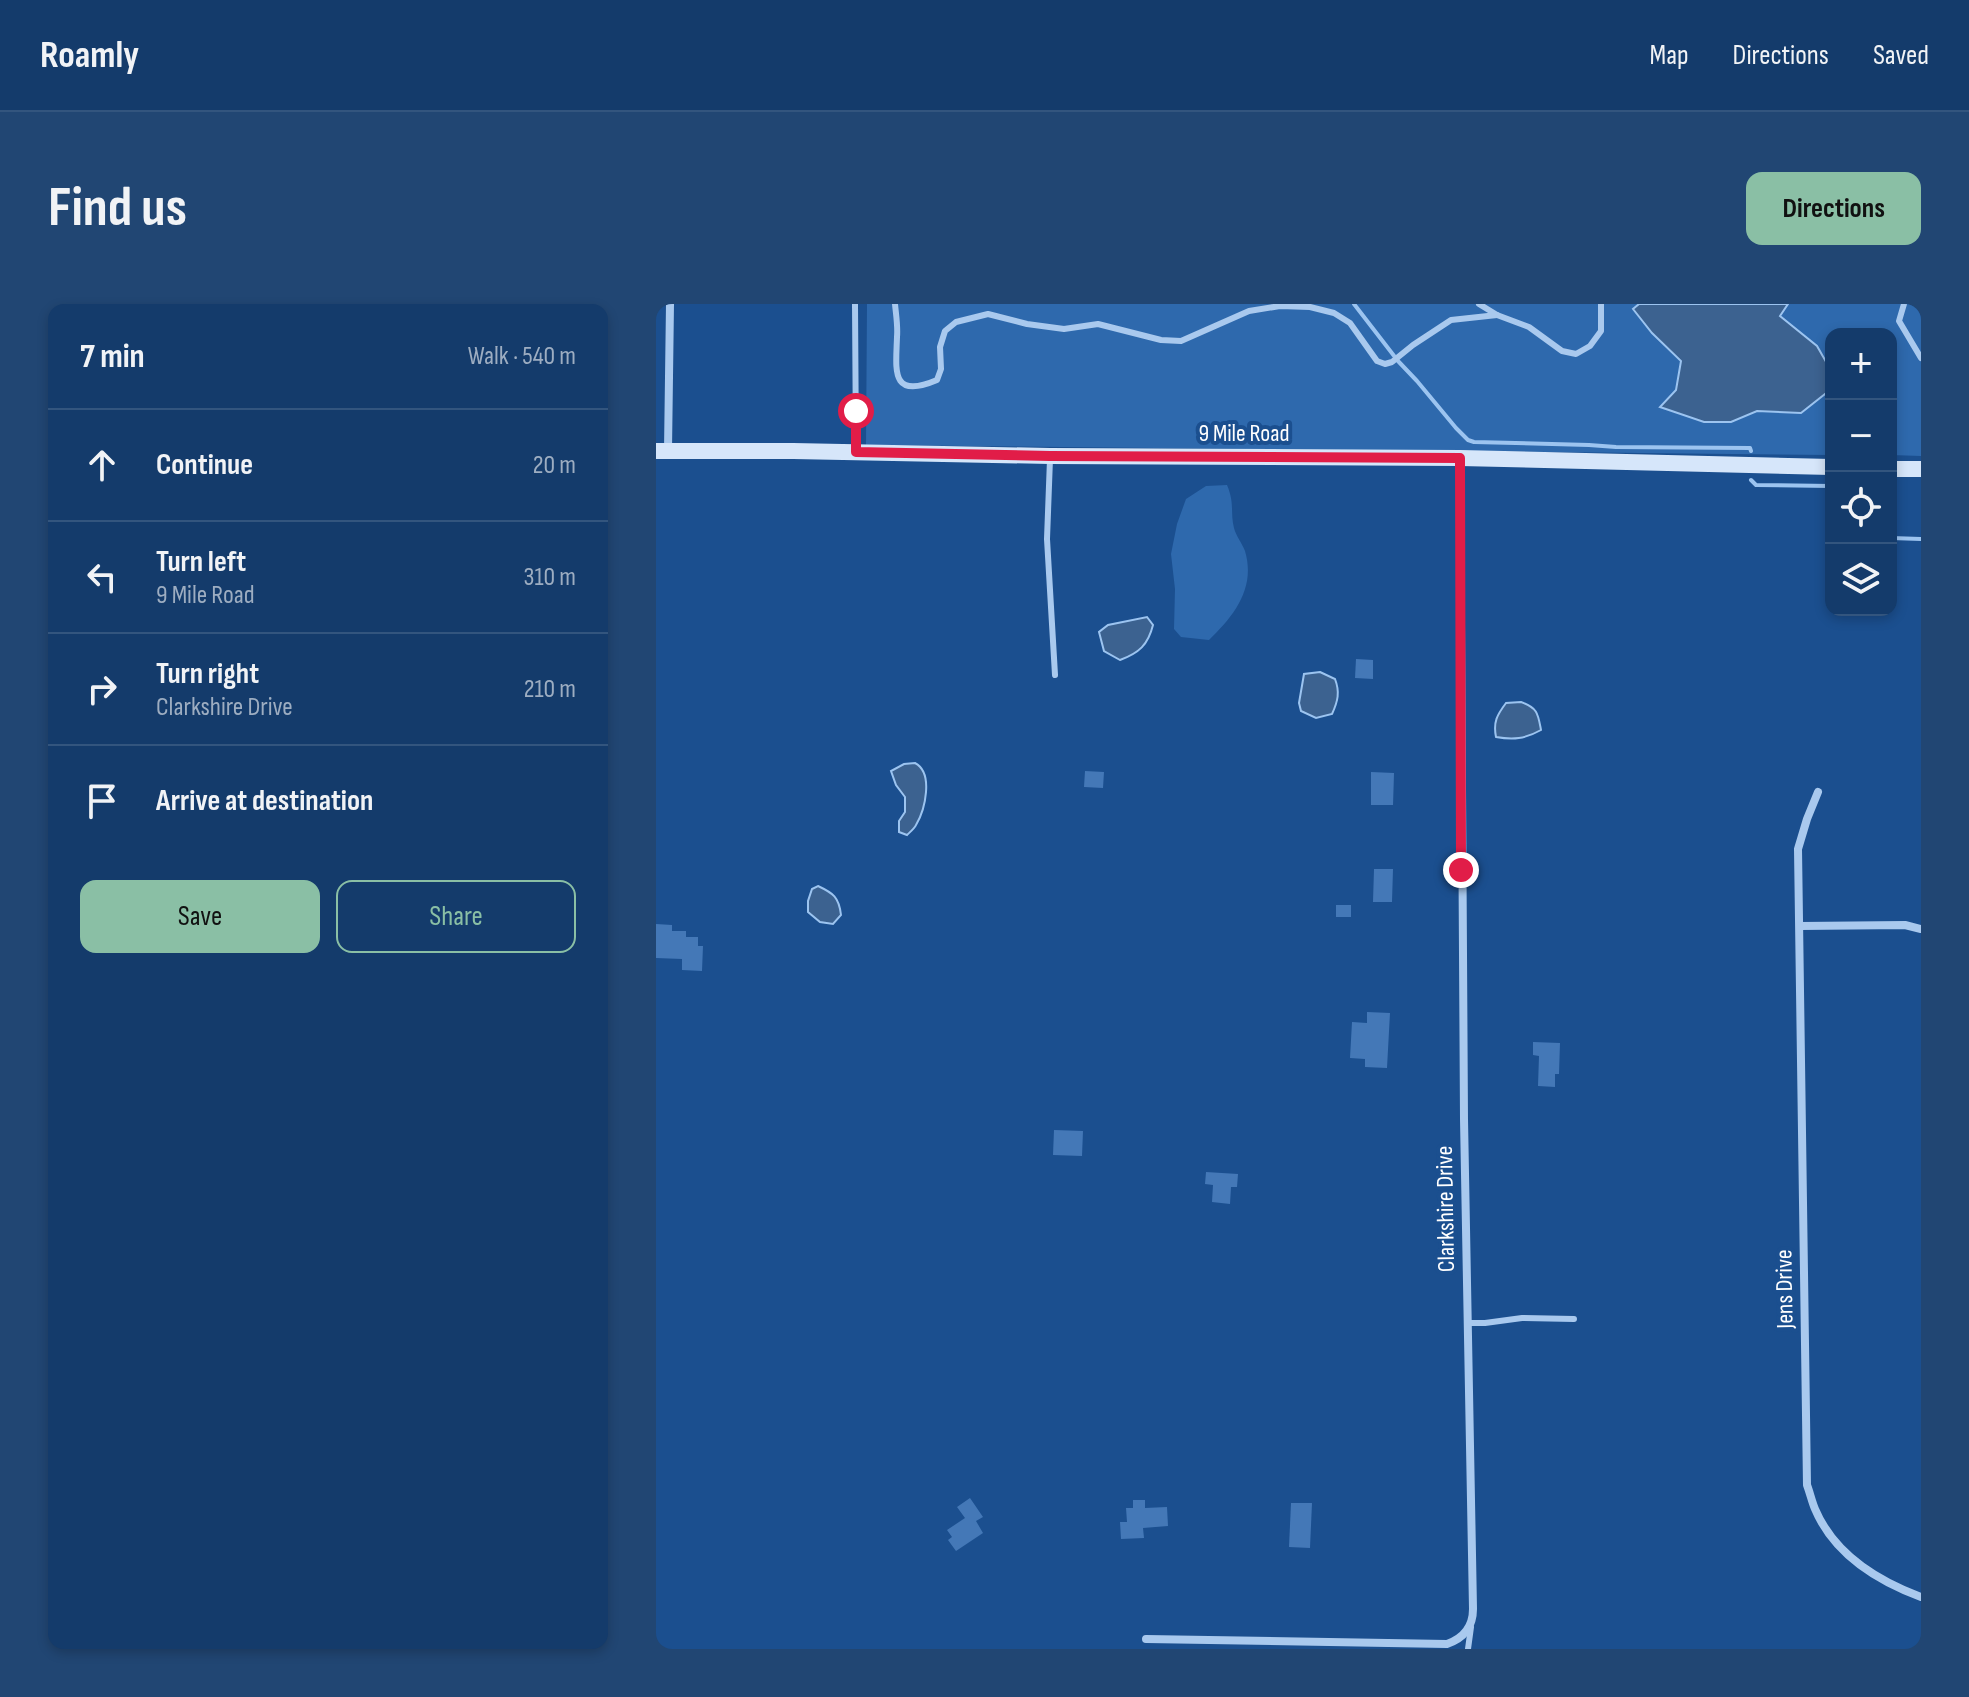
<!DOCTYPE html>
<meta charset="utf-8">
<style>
:root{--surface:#143b6b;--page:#214673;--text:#f1f3f6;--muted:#9dadc1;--line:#33557e;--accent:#8abfa5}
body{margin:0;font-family:"Sofia Sans Condensed",sans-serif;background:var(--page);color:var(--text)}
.controls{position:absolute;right:24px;top:24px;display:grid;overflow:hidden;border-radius:16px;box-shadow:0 4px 12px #0003}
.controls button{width:72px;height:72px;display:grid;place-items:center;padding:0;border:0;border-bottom:2px solid var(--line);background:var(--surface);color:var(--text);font:40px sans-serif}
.stop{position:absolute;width:24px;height:24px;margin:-18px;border:6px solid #e11d48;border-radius:50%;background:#fff}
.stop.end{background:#e11d48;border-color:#fff;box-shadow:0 2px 8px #0008}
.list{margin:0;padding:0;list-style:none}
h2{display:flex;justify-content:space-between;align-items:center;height:104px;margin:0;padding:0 32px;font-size:34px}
h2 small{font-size:26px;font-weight:400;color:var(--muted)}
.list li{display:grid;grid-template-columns:52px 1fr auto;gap:24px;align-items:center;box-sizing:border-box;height:112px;padding:0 32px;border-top:2px solid var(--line)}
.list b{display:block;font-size:30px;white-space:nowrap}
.list p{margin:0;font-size:26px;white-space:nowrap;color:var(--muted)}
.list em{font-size:26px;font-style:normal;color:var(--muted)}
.actions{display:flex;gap:16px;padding:24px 32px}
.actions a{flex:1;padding:18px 0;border:2px solid var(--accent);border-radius:16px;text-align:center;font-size:28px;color:var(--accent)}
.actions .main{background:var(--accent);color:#111}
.icon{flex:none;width:44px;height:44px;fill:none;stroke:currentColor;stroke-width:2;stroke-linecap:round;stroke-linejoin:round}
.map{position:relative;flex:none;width:1265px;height:1345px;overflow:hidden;border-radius:16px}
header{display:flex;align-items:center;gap:48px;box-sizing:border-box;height:112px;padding:0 40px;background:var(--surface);border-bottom:2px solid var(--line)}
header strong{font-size:38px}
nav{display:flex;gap:44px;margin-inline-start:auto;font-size:28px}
.intro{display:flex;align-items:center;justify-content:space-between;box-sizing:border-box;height:192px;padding:0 48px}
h1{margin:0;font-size:56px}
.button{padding:20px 36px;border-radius:16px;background:var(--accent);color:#111;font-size:28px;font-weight:700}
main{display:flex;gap:48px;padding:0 48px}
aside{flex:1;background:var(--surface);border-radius:16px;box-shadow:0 4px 12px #0003}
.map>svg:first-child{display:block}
</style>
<header>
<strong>Roamly</strong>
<nav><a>Map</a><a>Directions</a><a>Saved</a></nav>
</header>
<div class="intro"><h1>Find us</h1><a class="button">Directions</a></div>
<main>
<aside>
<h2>7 min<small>Walk · 540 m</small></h2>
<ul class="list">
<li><svg class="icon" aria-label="ahead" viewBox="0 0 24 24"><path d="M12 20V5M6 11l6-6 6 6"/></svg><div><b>Continue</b></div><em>20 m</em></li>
<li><svg class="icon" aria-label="left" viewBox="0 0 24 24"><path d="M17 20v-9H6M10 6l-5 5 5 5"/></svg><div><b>Turn left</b><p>9 Mile Road</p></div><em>310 m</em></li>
<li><svg class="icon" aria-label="right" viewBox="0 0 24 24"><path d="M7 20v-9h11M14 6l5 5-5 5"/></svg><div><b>Turn right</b><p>Clarkshire Drive</p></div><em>210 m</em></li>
<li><svg class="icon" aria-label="arrive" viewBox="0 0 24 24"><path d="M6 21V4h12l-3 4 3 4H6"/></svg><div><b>Arrive at destination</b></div></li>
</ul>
<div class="actions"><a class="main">Save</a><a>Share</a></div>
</aside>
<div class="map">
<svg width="1265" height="1345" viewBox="0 0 1265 1345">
<rect width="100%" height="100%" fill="#1b4f8f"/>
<g fill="#2e69ad">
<path d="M211,0H1265V152L1235,151V30H1175V151L210,141Z"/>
<path d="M571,181C579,200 574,208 578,224C580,232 586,239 589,247C600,284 578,312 553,336L525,333L518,325L519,285L515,250L521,220L530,195L550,182Z"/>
</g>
<g fill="#3c6290" stroke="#9cc4f0" stroke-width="2">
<path d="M983,0H1132L1124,12L1161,42L1173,63L1174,86L1145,109L1101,107L1075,118H1048L1004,103L1020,86L1025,57L996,29L977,5Z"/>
<path d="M491,313L497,321C492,341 483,349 464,356L448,347L443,328L452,321Z"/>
<path d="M664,368L679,375C684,388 682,397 676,410L660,414L645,407L643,399L648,370Z"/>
<path d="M865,398C882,404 882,410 885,426C869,435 857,436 840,433C837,418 841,411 850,399Z"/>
<path d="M259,459C278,469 269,506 260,521C259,524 253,529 251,531L243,528V517L249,508V493L240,481L235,467L248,460Z"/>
<path d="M162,582C177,589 183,593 185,611L177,620L164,618L152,608V597L156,585Z"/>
</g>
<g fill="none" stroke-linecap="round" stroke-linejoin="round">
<g stroke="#9cc4f0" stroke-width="4">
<path d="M698,0L742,57L761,77L800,124L812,136L818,138L933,141L960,143L1094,144L1095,147"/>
<path d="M1095,176L1100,181L1175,182"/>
<path d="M1235,234L1265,235"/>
</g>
</g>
<g fill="#4478b7">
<path d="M700,355L717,356V375L699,374Z"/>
<path d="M429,467L448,468L447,484L428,483Z"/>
<path d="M715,468L738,469L737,501H715Z"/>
<path d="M718,565H737L736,598H717Z"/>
<rect x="680" y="601" width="15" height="12"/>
<path d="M0,620L16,621V627H30V633H42V642H47L46,667L26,666V655L0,654Z"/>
<path d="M711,708L734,709L731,764L709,763V755L694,754L696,718L711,719Z"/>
<path d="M877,738L904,739L903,770H899V783L882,782L883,752L877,751Z"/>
<path d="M398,826L427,827L426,852L397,851Z"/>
<path d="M550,868L582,870L581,883H575L574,900L556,898L557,881L549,880Z"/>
<path d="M314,1194L327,1213L320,1217L327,1229L300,1247L292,1236L296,1233L291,1226L309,1214L301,1203Z"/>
<path d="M477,1196H489V1204L511,1203L512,1222L487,1224L488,1234L465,1235L464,1218H471L470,1204H477Z"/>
<path d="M635,1199H656L654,1244L633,1243Z"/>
</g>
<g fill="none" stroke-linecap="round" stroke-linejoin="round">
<g stroke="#a9c9ee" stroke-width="6">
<path d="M199,0L200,148"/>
<path d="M239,0C240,11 242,22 241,33C240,66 234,96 281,76L285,65L284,43L289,27L300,18L332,10L371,20L408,25L442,20L505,36L525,37L593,7L624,2L654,3L678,9L694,19L721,57L729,60L736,58L757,41L795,16L841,11"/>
<path d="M823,0L841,11L873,23L906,47L920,50L934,42L945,27V0"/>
<path d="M1248,0L1243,17L1265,54"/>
<path d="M394,155L391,235L399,371"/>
<path d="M812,1019H829L866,1014L918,1015"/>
<path d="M812,1345L815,1323"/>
</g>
<g stroke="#a9c9ee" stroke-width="8">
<path d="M12,146L14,0"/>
<path d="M1162,488L1151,515L1142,545L1151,1181C1154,1189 1156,1198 1159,1205C1178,1250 1222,1277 1265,1293"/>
<path d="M1144,622L1249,621L1265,625"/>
<path d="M490,1335L791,1340C808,1334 817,1323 817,1305L808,815L804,154"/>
</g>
<g stroke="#d6e6fa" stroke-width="16">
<path d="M0,147H137L394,152L804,154L1175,163"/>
<path d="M1235,165H1265"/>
</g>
</g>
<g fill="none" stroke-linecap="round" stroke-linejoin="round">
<path stroke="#e11d48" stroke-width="10" d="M200,107V148L394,152L804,154L805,566"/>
</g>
<g text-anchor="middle" stroke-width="8" stroke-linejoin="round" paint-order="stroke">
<g font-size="24" fill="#fff" stroke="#1b4f8f">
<text x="588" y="137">9 Mile Road</text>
<text transform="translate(789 905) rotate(-91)" y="8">Clarkshire Drive</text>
<text transform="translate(1128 985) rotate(-91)" y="8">Jens Drive</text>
</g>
</g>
</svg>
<div class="controls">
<button>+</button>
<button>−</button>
<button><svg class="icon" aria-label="locate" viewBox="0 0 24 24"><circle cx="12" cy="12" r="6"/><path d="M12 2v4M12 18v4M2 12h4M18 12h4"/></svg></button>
<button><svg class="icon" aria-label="layers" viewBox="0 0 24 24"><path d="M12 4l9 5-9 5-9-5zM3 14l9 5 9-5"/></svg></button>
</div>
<div class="stop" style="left:200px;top:107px"></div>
<div class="stop end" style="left:805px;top:566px"></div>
</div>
</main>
